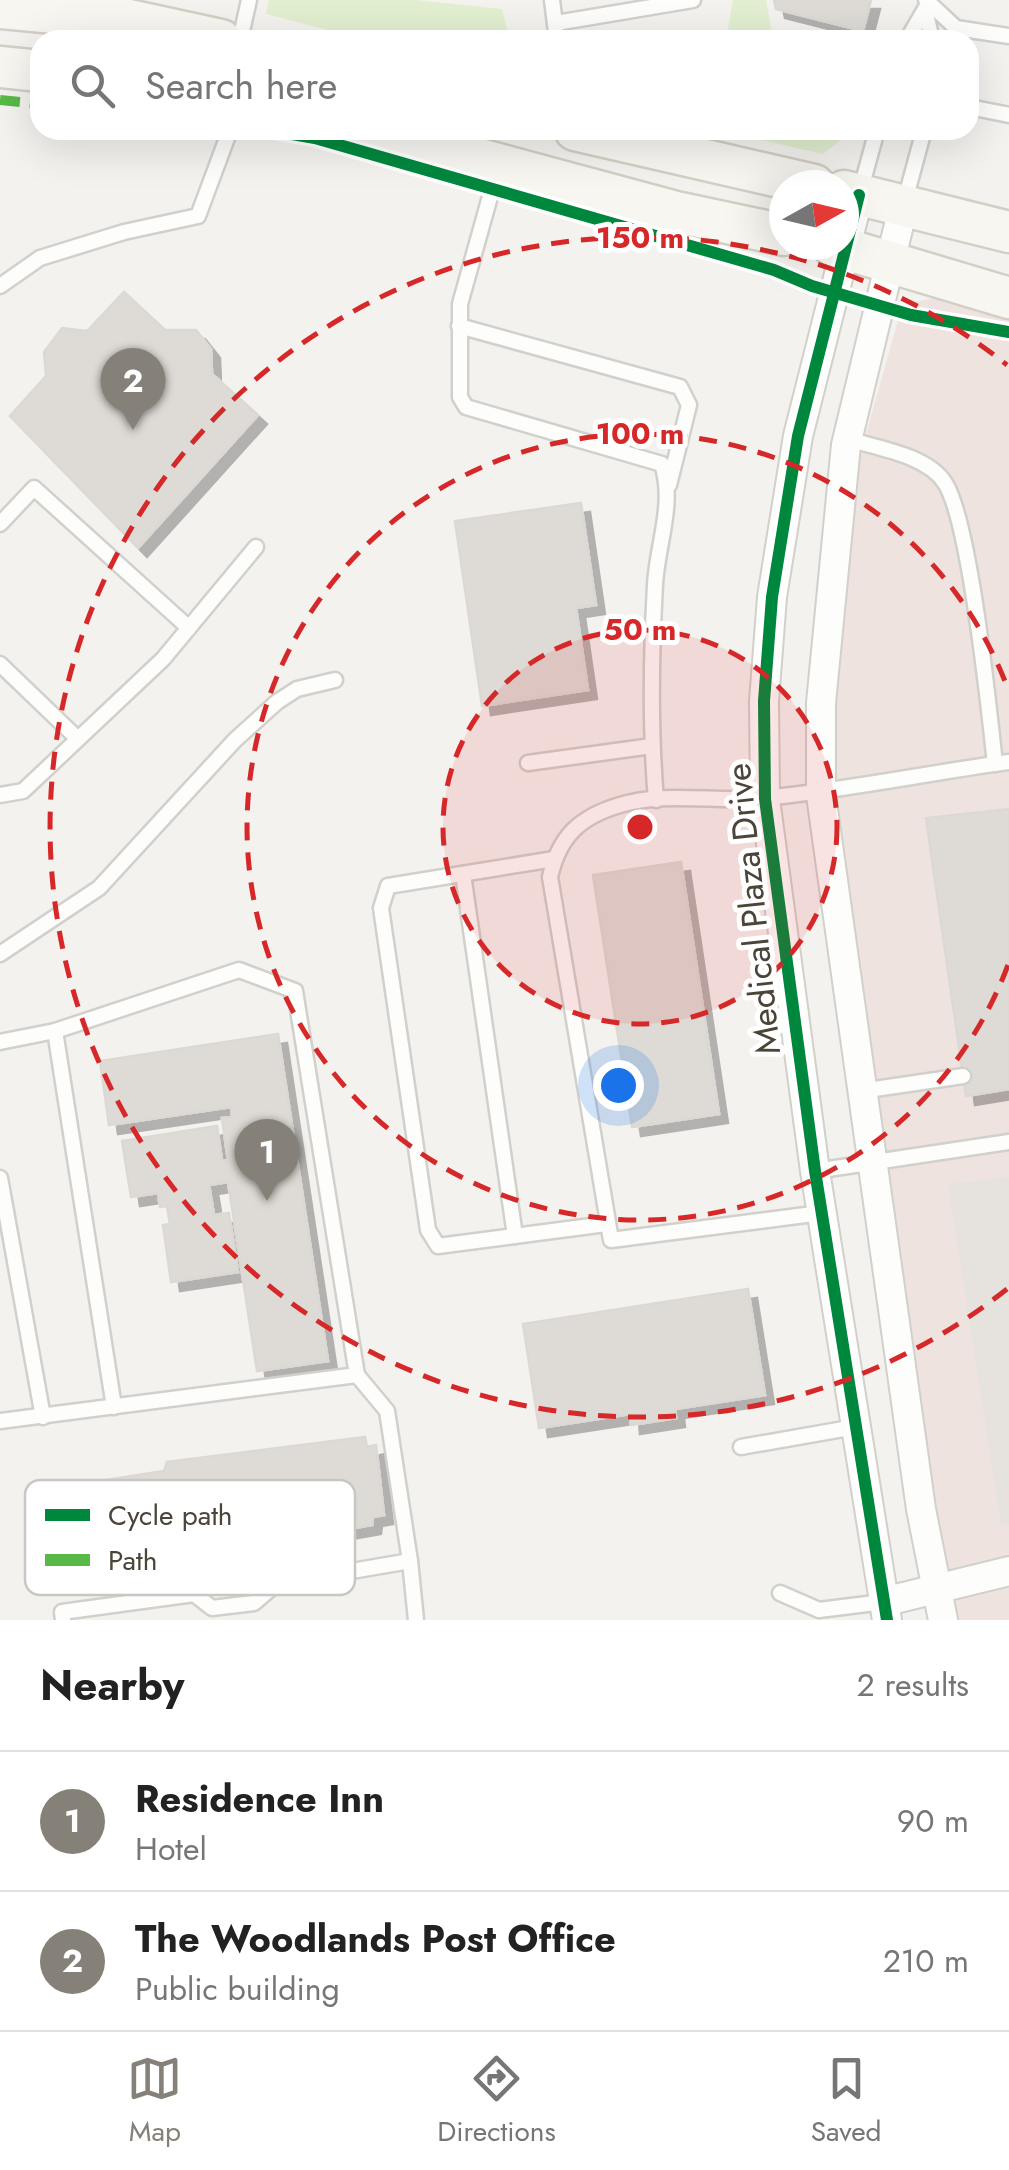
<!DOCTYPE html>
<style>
:root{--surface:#fff;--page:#f6f6f6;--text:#222;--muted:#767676;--line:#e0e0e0;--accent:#868178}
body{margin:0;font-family:Jost,sans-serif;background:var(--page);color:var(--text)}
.compass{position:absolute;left:769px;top:170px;width:90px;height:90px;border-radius:50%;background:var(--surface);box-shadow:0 10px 40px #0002;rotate:82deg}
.you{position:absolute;left:618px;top:1085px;width:35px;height:35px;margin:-25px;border:8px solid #fff;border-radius:50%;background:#1a73e8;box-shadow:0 0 0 15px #1a73e833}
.badge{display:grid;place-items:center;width:65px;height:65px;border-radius:50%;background:var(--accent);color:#fff;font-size:32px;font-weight:700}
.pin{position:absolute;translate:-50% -82px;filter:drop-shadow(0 2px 5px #0008)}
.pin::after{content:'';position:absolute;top:52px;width:35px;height:30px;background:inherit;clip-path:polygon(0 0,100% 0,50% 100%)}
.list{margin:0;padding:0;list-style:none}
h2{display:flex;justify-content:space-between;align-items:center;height:130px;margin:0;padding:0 40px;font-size:42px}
h2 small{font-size:32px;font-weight:400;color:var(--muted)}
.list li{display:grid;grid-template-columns:65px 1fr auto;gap:30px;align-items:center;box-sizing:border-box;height:140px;padding:0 40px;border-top:2px solid var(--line)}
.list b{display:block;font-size:38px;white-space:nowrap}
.list p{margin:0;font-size:32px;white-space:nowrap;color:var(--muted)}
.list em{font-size:32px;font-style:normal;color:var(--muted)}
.icon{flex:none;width:55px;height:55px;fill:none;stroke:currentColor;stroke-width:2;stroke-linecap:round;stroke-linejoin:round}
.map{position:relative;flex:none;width:1009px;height:1620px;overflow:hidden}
.search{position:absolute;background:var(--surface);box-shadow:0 10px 40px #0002;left:30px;right:30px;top:30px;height:110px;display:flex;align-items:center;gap:25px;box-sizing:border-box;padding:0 35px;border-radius:30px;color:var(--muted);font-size:38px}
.sheet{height:410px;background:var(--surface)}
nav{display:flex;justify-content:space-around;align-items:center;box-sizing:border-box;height:140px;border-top:2px solid var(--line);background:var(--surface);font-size:28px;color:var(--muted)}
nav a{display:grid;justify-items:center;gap:5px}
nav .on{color:var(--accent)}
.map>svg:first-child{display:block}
</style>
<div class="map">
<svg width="1009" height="1620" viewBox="0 0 1009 1620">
<defs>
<filter id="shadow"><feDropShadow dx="9" dy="9" stdDeviation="0" flood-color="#0004"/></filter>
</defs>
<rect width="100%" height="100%" fill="#f4f2ee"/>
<path fill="#eee3df" d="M939,297L1009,316V1620H959L938,1525L834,820V659L856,469L899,317L914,302Z"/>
<g fill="#e1eecf">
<path d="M269,0H416L502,9L508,34L533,30L530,40H367L266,14Z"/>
<path d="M733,0H766L773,40H726Z"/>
<path d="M718,130H853L823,154Z"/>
</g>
<path fill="#e6e3df" d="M1009,1177V1524L1001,1525L948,1184Z"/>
<g fill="#dedbd6" stroke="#dcd9d4" stroke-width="2.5" filter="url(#shadow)">
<path d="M774,0H871L863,31L776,9Z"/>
<path d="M124,292L165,330H196L211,349L212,374L258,415L138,548L10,416L46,376L44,352L62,328L87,331Z"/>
<path d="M581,503L596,605L576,608L588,690L482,706L455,521Z"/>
<path d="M1009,809V1089L966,1096L926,818Z"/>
<path d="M681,862L719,1114L632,1127L593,875Z"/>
<path d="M278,1034L328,1361L257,1371L228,1182L209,1185L214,1215L229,1213L238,1272L171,1282L163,1225L170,1224L167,1206L160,1207L158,1193L131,1197L122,1141L217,1126L222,1161L228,1160L222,1118L232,1117L231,1107L109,1125L100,1061Z"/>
<path d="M748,1289L765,1395L675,1409L676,1418L631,1425L630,1414L539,1428L523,1324Z"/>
<path d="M365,1437L367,1447L376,1445L384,1515L373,1517L372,1525L304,1537L303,1529L274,1534L275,1544L211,1556L210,1549L180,1554L178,1543L77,1565L74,1550L64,1552L56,1503L70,1501L67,1486L164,1471L167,1462Z"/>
</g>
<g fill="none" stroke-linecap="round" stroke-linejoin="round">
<defs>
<g id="lane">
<path d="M552,0L557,40"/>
<path d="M926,0L956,28L1009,36"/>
<path d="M556,23L693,0"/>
<path d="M240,40L249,0"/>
<path d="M907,40L925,9L932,40"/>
<path d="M969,107L1009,115"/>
<path d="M498,168L460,304V397L466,407L662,464C675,504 657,545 655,585C651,657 650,729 656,800"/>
<path d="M860,192L877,130"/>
<path d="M904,204L924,130"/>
<path d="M0,286L40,258L124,232L198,216L230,130"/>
<path d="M459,326L680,387L689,405L669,485"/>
<path d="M848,439C877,448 927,455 945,483C970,522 989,709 995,764"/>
<path d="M0,524L34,488L189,628"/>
<path d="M0,664L78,739"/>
<path d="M528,763L652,746"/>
<path d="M0,795L23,791L163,659L256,547"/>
<path d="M554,859L388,886L381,908L428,1230L438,1246L606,1224"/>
<path d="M463,874L515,1236"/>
<path d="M0,954L99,888L235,740L277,702L297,689L335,680"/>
<path d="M55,1031L239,970L295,991L357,1375"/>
<path d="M0,1042L55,1031L114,1407"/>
<path d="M861,1091L963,1076"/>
<path d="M815,1171L1009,1142"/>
<path d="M0,1178L43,1417"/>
<path d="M821,1213L611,1240L550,877C559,837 579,817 620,805C666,791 718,803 765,798C847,790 928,773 1009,762"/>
<path d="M0,1421L357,1375L387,1411L410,1561L276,1584L254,1603L212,1608L194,1594L62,1612L63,1620"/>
<path d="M741,1447L855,1427"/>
<path d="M410,1561L416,1620"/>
<path d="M780,1593L819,1610L883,1602"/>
<path d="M194,1594L221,1582"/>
</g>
<g id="street">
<path d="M859,195L798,436L772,597L764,701L765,799L815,1171L887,1620"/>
<path d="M904,204L846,445L821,703V795L921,1509L943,1620"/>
<path d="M883,1602L1009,1571"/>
</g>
<g id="secondary">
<path d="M0,8L129,20L221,40"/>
<path d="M0,67L40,71"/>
<path d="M372,130L676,212L784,235"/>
<path d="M575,130L814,185"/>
<path d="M844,191L1009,232"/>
<path d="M832,245L1009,298"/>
</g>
</defs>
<use href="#lane" stroke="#d2d0cb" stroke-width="19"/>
<use href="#street" stroke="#d2d0cb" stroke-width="32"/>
<use href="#secondary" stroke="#d3cfc5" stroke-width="45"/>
<use href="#lane" stroke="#fdfdfc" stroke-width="14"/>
<use href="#street" stroke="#fdfdfc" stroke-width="28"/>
<use href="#secondary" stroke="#f7f6f1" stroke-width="40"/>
<path stroke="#58b947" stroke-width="10" stroke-dasharray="20 10" stroke-linecap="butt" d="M0,100L40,104"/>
<defs>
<g id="cycleway">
<path d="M269,130L315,138L774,270L812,286L911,315L1009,332"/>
<path d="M859,195L798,436L772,597L764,701L765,799L815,1171L887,1620"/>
</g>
</defs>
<use href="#cycleway" stroke="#fff" stroke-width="19"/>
<use href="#cycleway" stroke="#00873e" stroke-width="12"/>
</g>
<circle cx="640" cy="827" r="197" fill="#d62828" fill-opacity=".12"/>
<g fill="none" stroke="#d62828" stroke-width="5" stroke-dasharray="18 12">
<circle cx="640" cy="827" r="197"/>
<path d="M1008 965A393 393 0 1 1 1008 689"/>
<path d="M1007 1289A590 590 0 1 1 1007 365"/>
</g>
<g text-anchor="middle" stroke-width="10" stroke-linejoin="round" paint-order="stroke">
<g font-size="35" fill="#4b4439" stroke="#fff">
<text transform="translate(753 909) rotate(-96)" y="12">Medical Plaza Drive</text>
</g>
</g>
<rect x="25" y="1480" width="330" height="115" rx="15" fill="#fff" stroke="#c9c7c4" stroke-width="2.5"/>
<rect x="45" y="1509" width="45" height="12" fill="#00873e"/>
<rect x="45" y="1554" width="45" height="12" fill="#58b947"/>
<g font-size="28" fill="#4b4439">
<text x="108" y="1525">Cycle path</text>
<text x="108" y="1570">Path</text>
</g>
<circle cx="640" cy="827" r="15" fill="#d62828" stroke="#fff" stroke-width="5"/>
<g font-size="30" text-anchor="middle" font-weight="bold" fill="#d62828" stroke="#fff" stroke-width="10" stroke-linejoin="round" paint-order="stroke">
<text x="640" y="248">150 m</text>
<text x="640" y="444">100 m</text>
<text x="640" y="640">50 m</text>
</g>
</svg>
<svg class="compass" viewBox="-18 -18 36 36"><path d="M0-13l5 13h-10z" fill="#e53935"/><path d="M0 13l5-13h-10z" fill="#767676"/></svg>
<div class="you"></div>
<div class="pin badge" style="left:267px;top:1201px">1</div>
<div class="pin badge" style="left:133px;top:430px">2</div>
<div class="search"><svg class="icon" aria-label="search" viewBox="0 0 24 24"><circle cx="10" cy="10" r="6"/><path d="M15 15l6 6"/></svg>Search here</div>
</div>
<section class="sheet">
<h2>Nearby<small>2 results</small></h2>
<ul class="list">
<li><span class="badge">1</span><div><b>Residence Inn</b><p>Hotel</p></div><em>90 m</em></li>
<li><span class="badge">2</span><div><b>The Woodlands Post Office</b><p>Public building</p></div><em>210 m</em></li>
</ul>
</section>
<nav>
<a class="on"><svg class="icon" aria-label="map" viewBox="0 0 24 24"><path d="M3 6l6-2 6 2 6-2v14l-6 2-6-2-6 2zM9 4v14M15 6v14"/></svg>Map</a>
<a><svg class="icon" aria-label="directions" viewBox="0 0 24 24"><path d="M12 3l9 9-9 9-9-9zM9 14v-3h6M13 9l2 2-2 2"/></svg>Directions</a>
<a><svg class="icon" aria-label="saved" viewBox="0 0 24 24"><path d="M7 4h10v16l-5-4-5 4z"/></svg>Saved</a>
</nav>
